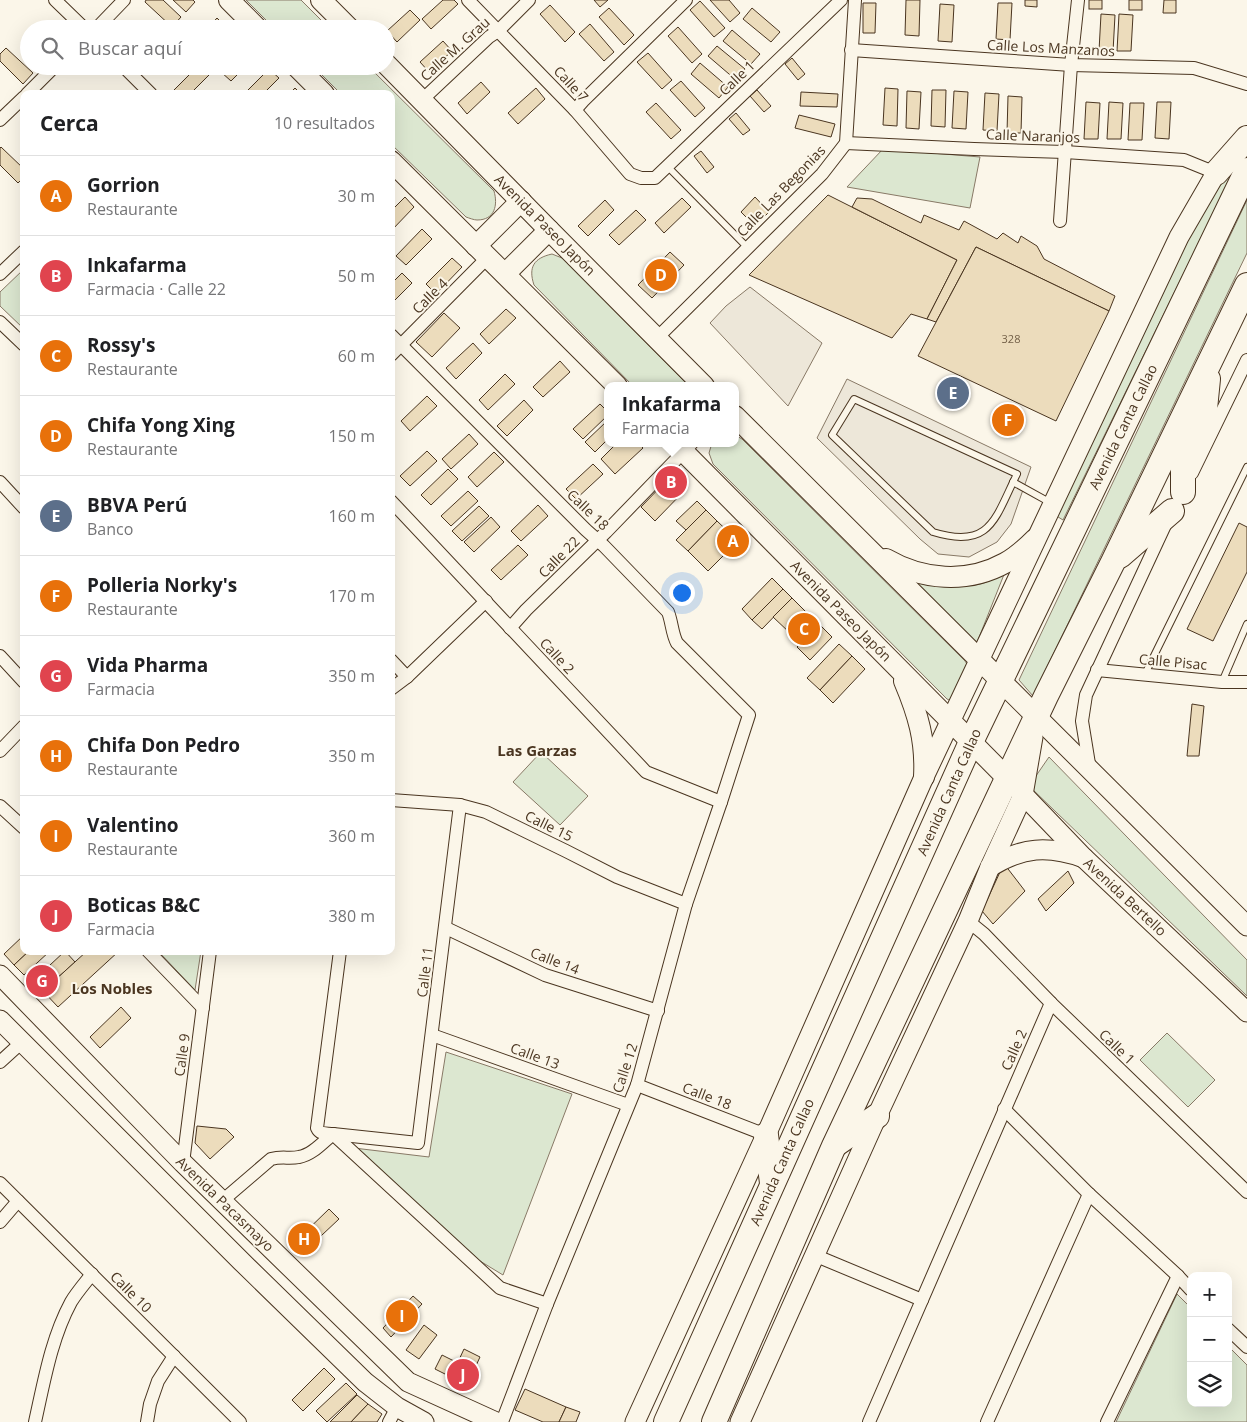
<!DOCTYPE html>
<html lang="es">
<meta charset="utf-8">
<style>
:root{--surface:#fff;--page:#f6f6f6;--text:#202124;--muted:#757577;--line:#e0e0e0;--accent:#111827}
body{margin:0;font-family:"Open Sans",sans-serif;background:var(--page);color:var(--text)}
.controls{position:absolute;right:15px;bottom:15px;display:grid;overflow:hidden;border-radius:10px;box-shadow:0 5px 20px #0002}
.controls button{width:45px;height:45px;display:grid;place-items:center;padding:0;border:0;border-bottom:1px solid var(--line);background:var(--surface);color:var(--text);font:25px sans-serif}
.you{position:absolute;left:681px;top:592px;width:18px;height:18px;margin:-12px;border:4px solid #fff;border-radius:50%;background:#1a73e8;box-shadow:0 0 0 8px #1a73e833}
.badge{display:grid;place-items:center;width:32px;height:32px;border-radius:50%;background:var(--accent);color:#fff;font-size:16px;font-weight:700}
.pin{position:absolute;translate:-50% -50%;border:2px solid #fff;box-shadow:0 1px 5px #0006}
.popup{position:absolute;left:604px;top:382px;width:135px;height:65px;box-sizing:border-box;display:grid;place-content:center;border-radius:10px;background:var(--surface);filter:drop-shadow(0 1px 4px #0005);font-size:16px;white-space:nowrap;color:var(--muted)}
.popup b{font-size:19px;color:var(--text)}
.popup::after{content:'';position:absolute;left:50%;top:100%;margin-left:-10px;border:10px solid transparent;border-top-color:var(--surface)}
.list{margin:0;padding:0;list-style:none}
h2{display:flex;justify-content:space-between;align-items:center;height:65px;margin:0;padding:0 20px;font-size:21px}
h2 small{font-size:16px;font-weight:400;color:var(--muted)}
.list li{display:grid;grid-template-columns:32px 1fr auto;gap:15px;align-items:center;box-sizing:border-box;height:80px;padding:0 20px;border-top:1px solid var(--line)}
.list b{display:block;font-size:19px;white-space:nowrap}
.list p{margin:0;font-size:16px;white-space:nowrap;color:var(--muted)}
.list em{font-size:16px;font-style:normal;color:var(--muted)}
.icon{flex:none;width:28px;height:28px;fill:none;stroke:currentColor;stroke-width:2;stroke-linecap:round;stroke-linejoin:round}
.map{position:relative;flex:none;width:1247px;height:1422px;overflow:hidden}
.search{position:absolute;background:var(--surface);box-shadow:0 5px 20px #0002;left:20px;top:20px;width:375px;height:55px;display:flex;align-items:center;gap:12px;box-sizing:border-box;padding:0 18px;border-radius:28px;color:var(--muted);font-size:19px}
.panel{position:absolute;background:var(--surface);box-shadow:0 5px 20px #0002;left:20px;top:90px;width:375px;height:865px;border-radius:10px}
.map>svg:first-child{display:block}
</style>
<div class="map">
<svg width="1247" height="1422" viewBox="0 0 1247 1422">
<rect width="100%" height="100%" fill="#fbf6e9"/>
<g fill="#dce7d0" stroke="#887966">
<path d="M246,0H301L330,29H275Z"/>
<path d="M313,66H368L494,191C498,205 495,220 477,220C474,220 469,218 466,217L391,144V94H341Z"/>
<path d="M1246,146L1063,520L1055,515L1202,210Z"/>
<path d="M883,149L980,157L970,208L847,187Z"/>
<path d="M1247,200V253L1033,696L1019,680Z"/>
<path d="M552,254L562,258L689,386H633L534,285C528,267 534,258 552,254Z"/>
<path d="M24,269V329L0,306V292Z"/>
<path d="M735,435L742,439L965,661L969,667L953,702L947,699L713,464L709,453L712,443H735Z"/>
<path d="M1005,572L976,645L909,575C930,580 958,589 980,584C989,582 997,577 1005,572Z"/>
<path d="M541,752L588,796L560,825L513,782Z"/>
<path d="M1049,757L1247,960V996L1029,786Z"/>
<path d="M158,951H201L195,990Z"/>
<path d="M1167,1033L1215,1080L1188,1107L1140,1060Z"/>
<path d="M446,1052L572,1094L503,1275L480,1261L354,1148L429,1157Z"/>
<path d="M1177,1294L1191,1308V1403H1228V1346L1247,1365V1422H1116Z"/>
</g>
<g fill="#ede7d9" stroke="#887966">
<path d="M750,287L822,343L788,406L710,323L726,306Z"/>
<path d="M847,379L1031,467L1011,524L997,542L969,557L938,554L920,539L817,438Z"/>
</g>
<g fill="#ecdcbc" stroke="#4a3520">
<path d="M146,0H163L181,17L172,27L145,2Z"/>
<path d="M173,0H193L195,2L186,12Z"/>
<path d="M443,0H454L458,4L431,29L422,19Z"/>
<path d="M594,0H608L600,7Z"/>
<path d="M710,0H729L740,13L730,22Z"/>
<path d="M906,0H920L919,36L905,35Z"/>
<path d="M1025,0H1037V7L1025,6Z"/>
<rect x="1089" y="0" width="13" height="9"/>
<rect x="1129" y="0" width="13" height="10"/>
<path d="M1164,0H1176V13H1163Z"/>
<path d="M700,1L725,28L714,37L690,10Z"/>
<path d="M863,3H876L875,33H863Z"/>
<path d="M998,3H1012L1010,40L996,39Z"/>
<path d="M940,4L954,5L952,42L938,41Z"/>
<path d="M550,5L575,32L565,42L540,14Z"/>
<path d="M609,8L634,35L624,45L599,17Z"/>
<path d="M752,8L780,32L771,42L743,19Z"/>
<path d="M410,10L420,20L397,42L387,31Z"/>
<path d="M1101,14L1115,15L1113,52L1099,51Z"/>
<path d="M1119,14L1133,15L1131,51H1117Z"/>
<path d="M217,18L227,28L207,29Z"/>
<path d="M590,24L614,52L604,61L579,34Z"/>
<path d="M678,27L702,54L692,63L668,36Z"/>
<path d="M732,30L760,54L751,64L723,41Z"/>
<path d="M443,41L452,51L429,72L420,62Z"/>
<path d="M717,46L745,69L736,80L708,56Z"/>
<path d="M6,48L33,73L23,84L0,61V54Z"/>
<path d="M648,53L672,80L662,89L637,62Z"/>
<path d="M792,58L805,74L798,80L785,64Z"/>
<path d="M700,63L728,87L719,98L691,74Z"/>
<path d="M198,66H203L210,74L190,94H178L174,90Z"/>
<path d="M227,66H246L231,81L221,72Z"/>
<path d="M269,69L279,78L263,94H244Z"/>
<path d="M681,81L705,108L695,117L670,90Z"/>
<path d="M481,82L490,92L467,114L458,103Z"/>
<path d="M295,88L301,94H289Z"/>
<path d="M536,88L545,99L518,124L508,113Z"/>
<path d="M885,88L898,89L897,126L883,125Z"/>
<path d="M757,90L771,106L764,112L750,96Z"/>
<path d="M932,90H946L945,127L931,126Z"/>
<path d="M907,91L921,92L919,129L906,128Z"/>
<path d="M954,91L968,92L966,129L952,128Z"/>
<path d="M801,92L838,94L837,107L800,106Z"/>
<path d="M985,93L999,94L997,131L983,130Z"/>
<path d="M1008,96L1022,97L1021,133H1007Z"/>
<path d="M1086,102L1100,103L1098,139H1084Z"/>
<path d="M1109,102L1123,103L1121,139H1107Z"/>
<path d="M1157,102H1171L1169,139L1155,138Z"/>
<path d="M656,103L681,130L671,139L646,112Z"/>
<path d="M1130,103H1144L1142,140H1128Z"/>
<path d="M736,113L750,130L743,135L729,119Z"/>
<path d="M799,115L835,124L831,137L795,128Z"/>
<path d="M1,147L24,169V177L18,183L0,165V148Z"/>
<path d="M701,151L714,167L707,173L694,156Z"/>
<path d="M828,195L957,260L927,319L911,314L892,338L749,275Z"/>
<path d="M405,197L414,207L391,231V211Z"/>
<path d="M755,197L769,212L755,226L741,212Z"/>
<path d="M682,198L691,207L664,233L655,223Z"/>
<path d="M857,198L872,199L921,223L924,215L959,230L964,221L997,239L1003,233L1018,243L1021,236L1037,246L1044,259L1115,296L1109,311L976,247L936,322L927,319L957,260L852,207Z"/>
<path d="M605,200L614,210L588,236L578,226Z"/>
<path d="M636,210L646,220L619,245L609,235Z"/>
<path d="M422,229L432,239L406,265L396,256Z"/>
<path d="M976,247L1109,311L1056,421L918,356Z"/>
<path d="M670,252L684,265L652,298L638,285Z"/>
<path d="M452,258L462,267L436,294L426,284Z"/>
<path d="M402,273L412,283L391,304V284Z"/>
<path d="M506,309L516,318L489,344L480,334Z"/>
<path d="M444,313L460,328L432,357L416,342Z"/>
<path d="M473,343L482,353L456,379L446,368Z"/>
<path d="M560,361L570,372L543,397L533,387Z"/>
<path d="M505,374L515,384L488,410L479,400Z"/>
<path d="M427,396L437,406L410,431L401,421Z"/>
<path d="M524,400L533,410L507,436L497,426Z"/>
<path d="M600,404L607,411V416L583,439L573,429Z"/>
<path d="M607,421V440L595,452L585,442Z"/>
<path d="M469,434L478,444L451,469L442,459Z"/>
<path d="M617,443H638L643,448L615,474L601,459Z"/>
<path d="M427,451L437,461L410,486L400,476Z"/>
<path d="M494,452L504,462L477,487L468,477Z"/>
<path d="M593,464L603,474L576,499L566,489Z"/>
<path d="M448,469L458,479L431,505L421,495Z"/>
<path d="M668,479H676L686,489L655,521L641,507Z"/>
<path d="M468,491L478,501L451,526L441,516Z"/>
<path d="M697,501L706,510L686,530L676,521Z"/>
<path d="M538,505L548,516L521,541L511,531Z"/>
<path d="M479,506L489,516L462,541L452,531Z"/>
<path d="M706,510L717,521L688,551L676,540Z"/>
<path d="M491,517L500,527L474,552L464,542Z"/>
<path d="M717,521L738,541L708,571L688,551Z"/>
<path d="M1239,523L1247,527V572L1213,641L1187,629Z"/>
<path d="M518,545L528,555L501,580L491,570Z"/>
<path d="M772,578L783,589L752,620L742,609Z"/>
<path d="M783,589L792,598L762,629L752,620Z"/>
<path d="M792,598L808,614L790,633L773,617Z"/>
<path d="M808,614L819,624L800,643L790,633Z"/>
<path d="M819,624L832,637L810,660L797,647Z"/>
<path d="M839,644L852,656L820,690L807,678Z"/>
<path d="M852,656L865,669L833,703L820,690Z"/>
<path d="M1192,704L1204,706L1199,756H1187Z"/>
<path d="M1005,865L1025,891L993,924L982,911L1000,872Z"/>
<path d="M1068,871L1074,883L1046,911L1038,899Z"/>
<path d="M24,935V951H29L14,965L4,954Z"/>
<path d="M29,951H50L24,975L14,965Z"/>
<path d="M65,951L75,962L43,991L34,980Z"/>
<path d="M87,951H119L58,1007L43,991Z"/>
<path d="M121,1007L131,1018L100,1048L90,1037Z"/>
<path d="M197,1126L226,1129L234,1137L210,1159L195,1143Z"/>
<path d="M329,1209L339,1219L305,1251L296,1241Z"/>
<path d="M413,1296L422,1304L391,1337L383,1328Z"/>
<path d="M424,1325L437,1335L419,1359L406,1350Z"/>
<path d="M464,1349L480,1357L467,1385L451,1377Z"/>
<path d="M442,1355L458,1363L451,1377L435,1369Z"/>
<path d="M324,1368L335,1379L303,1411L292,1400Z"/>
<path d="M346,1383L357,1394L327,1422L316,1411Z"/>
<path d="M525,1389L566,1407L559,1422H543L515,1410Z"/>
<path d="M357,1395L368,1404L351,1422H330Z"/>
<path d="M368,1404L382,1414L377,1422H351Z"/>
<path d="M566,1407L580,1412L576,1422H559Z"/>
</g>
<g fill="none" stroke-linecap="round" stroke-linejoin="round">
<defs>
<g id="lane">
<path d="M667,166L748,248"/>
<path d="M854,399L1017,474C995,518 991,550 933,532L832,435Z"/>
<path d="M1013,482L1051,503"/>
<path d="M1145,674L1247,467"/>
<path d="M1222,682L1247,624"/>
</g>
<g id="street">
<path d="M55,0L85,29"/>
<path d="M468,0L575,110L630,174L641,178H655L841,0"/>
<path d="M96,29L124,0"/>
<path d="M851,50L1071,65L1194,68L1247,84"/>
<path d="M123,66L151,94"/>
<path d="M27,94L55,66"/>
<path d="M422,100L489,37L498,31L529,0"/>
<path d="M575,110L583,101L686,0"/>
<path d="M0,120L24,97"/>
<path d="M846,143L974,149L1065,152L1184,160L1216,173"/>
<path d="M1060,221L1071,65L1078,0"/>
<path d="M0,274L24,251"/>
<path d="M0,322L24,345"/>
<path d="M391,335L586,530L604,546L668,612C672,622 672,634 677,643L749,715L721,802L686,904L637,1085L547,1304L502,1422"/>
<path d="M657,338L822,174L846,143L855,0"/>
<path d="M391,355L488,257"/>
<path d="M1192,473L1247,360"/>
<path d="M0,482L24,508"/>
<path d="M391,501L646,772L721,802"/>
<path d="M510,628L526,610L606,532L692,443"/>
<path d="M0,656L24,682"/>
<path d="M391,660L407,677"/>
<path d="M1097,670L1222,682H1247"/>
<path d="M391,689L407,677L486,601"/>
<path d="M0,751L24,726"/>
<path d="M1090,770L1082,721L1086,695L1166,523"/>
<path d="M391,800L460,805L486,812L566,851L617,877L686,904"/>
<path d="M0,806L24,828"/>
<path d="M968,921L984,934L1051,1003L1247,1192"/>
<path d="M446,928L545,975L658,1011"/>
<path d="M148,951L203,1008"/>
<path d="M340,951L317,1128C320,1135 327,1133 333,1134L500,1288L547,1304"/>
<path d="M432,1035L628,1105"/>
<path d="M0,1062L22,1042"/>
<path d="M637,1085L766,1135"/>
<path d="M1004,1109L1089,1194L1178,1276L1191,1290"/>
<path d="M183,1163L210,951"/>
<path d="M0,1183L240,1422"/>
<path d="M222,1201L271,1159C282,1156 289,1159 299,1157C312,1155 323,1142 333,1134L418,1143L460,805"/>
<path d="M0,1222L18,1201"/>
<path d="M814,1255L922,1300"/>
<path d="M1228,1329L1247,1347"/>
<path d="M35,1422C44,1382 51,1339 71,1302C77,1292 85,1283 92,1274"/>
<path d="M147,1422L150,1404L158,1381L174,1356"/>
<path d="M389,1422L397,1407"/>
<path d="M869,1422L1051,1003"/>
<path d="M987,1422L1089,1194"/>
<path d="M1107,1422L1178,1276"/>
</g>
<g id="secondary">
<path d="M1036,716L1247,926"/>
<path d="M1015,786L1084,858L1247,1012"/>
<path d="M990,867C1022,847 1048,845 1084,858"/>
<path d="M0,975L183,1163L408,1382L496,1422"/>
<path d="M0,1020L242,1262L365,1382L397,1407L424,1422"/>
<path d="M635,1422L766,1135L924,777L1179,237L1216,173"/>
<path d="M740,1422L877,1116L968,921L990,867L1023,795L1033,737"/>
</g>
<g id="primary">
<path d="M229,0L258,29"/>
<path d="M321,0L350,29"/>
<path d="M386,64L549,230L704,386"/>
<path d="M296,66L324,94"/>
<path d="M391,161L617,386"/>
<path d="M476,246L521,201"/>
<path d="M505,274L549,230"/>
<path d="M735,416L1036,716"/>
<path d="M675,443L1007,778"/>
<path d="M886,559C922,580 967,584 1005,563C1016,557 1026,548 1035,539"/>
<path d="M904,681C918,714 926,741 924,777"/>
</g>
<g id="highway">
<path d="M1216,173L1247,138"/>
<path d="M1183,492V466L1204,419L1208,379"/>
<path d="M1120,556L1172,511"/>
<path d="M766,1135L772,1183"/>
<path d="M835,1145L877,1116"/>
<path d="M666,1422L971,742L1247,170"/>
<path d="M714,1422L834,1146L1046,696L1113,562L1247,285"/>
</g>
</defs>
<use href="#lane" stroke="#4a3520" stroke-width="8"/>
<use href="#street" stroke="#4a3520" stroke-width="14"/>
<use href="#secondary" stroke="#4a3520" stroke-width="21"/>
<use href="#primary" stroke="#4a3520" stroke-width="22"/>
<use href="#highway" stroke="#4a3520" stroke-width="26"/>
<use href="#lane" stroke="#fbf6e9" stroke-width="6"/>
<use href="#street" stroke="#fbf6e9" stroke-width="12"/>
<use href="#secondary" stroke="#fbf6e9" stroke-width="19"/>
<use href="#primary" stroke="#fbf6e9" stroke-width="20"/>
<use href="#highway" stroke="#fbf6e9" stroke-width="24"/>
</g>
<g text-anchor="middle" stroke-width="4" stroke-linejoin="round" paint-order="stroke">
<g font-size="11" fill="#725f47">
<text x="1011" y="343">328</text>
</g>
<g font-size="14" fill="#4a3520" stroke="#fbf6e9">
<text transform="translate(1051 48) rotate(3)" y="5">Calle Los Manzanos</text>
<text transform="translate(455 49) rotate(-42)" y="5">Calle M. Grau</text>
<text transform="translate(737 78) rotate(-44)" y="5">Calle 1</text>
<text transform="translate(571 84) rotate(47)" y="5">Calle 7</text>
<text transform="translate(1033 136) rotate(2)" y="5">Calle Naranjos</text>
<text transform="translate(781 191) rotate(-46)" y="5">Calle Las Begonias</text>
<text transform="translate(545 225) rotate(45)" y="5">Avenida Paseo Japón</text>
<text transform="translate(430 296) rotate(-45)" y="5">Calle 4</text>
<text transform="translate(1123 427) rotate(-64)" y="5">Avenida Canta Callao</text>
<text transform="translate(588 510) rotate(44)" y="5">Calle 18</text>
<text transform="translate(559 557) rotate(-45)" y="5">Calle 22</text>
<text transform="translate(841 611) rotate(45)" y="5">Avenida Paseo Japón</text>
<text transform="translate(557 656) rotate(47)" y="5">Calle 2</text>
<text transform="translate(1173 662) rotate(5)" y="5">Calle Pisac</text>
<text transform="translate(949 792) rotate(-66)" y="5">Avenida Canta Callao</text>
<text transform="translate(549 826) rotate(26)" y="5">Calle 15</text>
<text transform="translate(1125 897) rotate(43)" y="5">Avenida Bertello</text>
<text transform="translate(555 961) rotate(21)" y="5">Calle 14</text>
<text transform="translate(425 972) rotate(-83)" y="5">Calle 11</text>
<text transform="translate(1117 1047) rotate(44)" y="5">Calle 1</text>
<text transform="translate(1014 1050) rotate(-66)" y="5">Calle 2</text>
<text transform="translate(182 1055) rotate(-82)" y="5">Calle 9</text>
<text transform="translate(535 1056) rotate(20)" y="5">Calle 13</text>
<text transform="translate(625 1068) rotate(-72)" y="5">Calle 12</text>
<text transform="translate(707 1096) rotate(21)" y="5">Calle 18</text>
<text transform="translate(782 1162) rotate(-66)" y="5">Avenida Canta Callao</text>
<text transform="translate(225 1204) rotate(44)" y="5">Avenida Pacasmayo</text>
<text transform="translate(131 1292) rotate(45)" y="5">Calle 10</text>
</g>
<g font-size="15" font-weight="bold" fill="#4a3520" stroke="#fbf6e9">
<text x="537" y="756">Las Garzas</text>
<text x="112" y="994">Los Nobles</text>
</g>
</g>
</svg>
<div class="controls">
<button>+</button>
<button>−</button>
<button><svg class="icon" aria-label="layers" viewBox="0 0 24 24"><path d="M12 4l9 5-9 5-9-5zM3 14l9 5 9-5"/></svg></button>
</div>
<div class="you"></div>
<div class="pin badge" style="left:733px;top:541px;background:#e8710a">A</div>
<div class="pin badge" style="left:671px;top:482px;background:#e0444e">B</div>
<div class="popup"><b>Inkafarma</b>Farmacia</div>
<div class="pin badge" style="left:804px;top:629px;background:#e8710a">C</div>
<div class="pin badge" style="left:661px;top:275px;background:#e8710a">D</div>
<div class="pin badge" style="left:953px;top:393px;background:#5c6f8a">E</div>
<div class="pin badge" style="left:1008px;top:420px;background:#e8710a">F</div>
<div class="pin badge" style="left:42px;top:981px;background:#e0444e">G</div>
<div class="pin badge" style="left:304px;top:1239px;background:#e8710a">H</div>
<div class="pin badge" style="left:402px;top:1316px;background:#e8710a">I</div>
<div class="pin badge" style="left:463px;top:1375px;background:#e0444e">J</div>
<div class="search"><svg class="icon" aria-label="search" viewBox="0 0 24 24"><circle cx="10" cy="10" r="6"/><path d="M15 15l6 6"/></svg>Buscar aquí</div>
<section class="panel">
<h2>Cerca<small>10 resultados</small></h2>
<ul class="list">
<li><span class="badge" style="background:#e8710a">A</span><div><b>Gorrion</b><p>Restaurante</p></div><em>30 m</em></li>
<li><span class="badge" style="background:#e0444e">B</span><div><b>Inkafarma</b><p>Farmacia · Calle 22</p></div><em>50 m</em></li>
<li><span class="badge" style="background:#e8710a">C</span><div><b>Rossy's</b><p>Restaurante</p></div><em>60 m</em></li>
<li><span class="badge" style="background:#e8710a">D</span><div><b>Chifa Yong Xing</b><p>Restaurante</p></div><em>150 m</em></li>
<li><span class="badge" style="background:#5c6f8a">E</span><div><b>BBVA Perú</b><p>Banco</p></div><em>160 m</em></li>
<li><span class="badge" style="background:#e8710a">F</span><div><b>Polleria Norky's</b><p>Restaurante</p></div><em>170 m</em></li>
<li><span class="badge" style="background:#e0444e">G</span><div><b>Vida Pharma</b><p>Farmacia</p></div><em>350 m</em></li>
<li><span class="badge" style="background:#e8710a">H</span><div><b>Chifa Don Pedro</b><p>Restaurante</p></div><em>350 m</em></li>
<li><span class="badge" style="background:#e8710a">I</span><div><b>Valentino</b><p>Restaurante</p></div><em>360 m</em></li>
<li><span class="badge" style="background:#e0444e">J</span><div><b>Boticas B&amp;C</b><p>Farmacia</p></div><em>380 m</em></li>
</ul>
</section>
</div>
